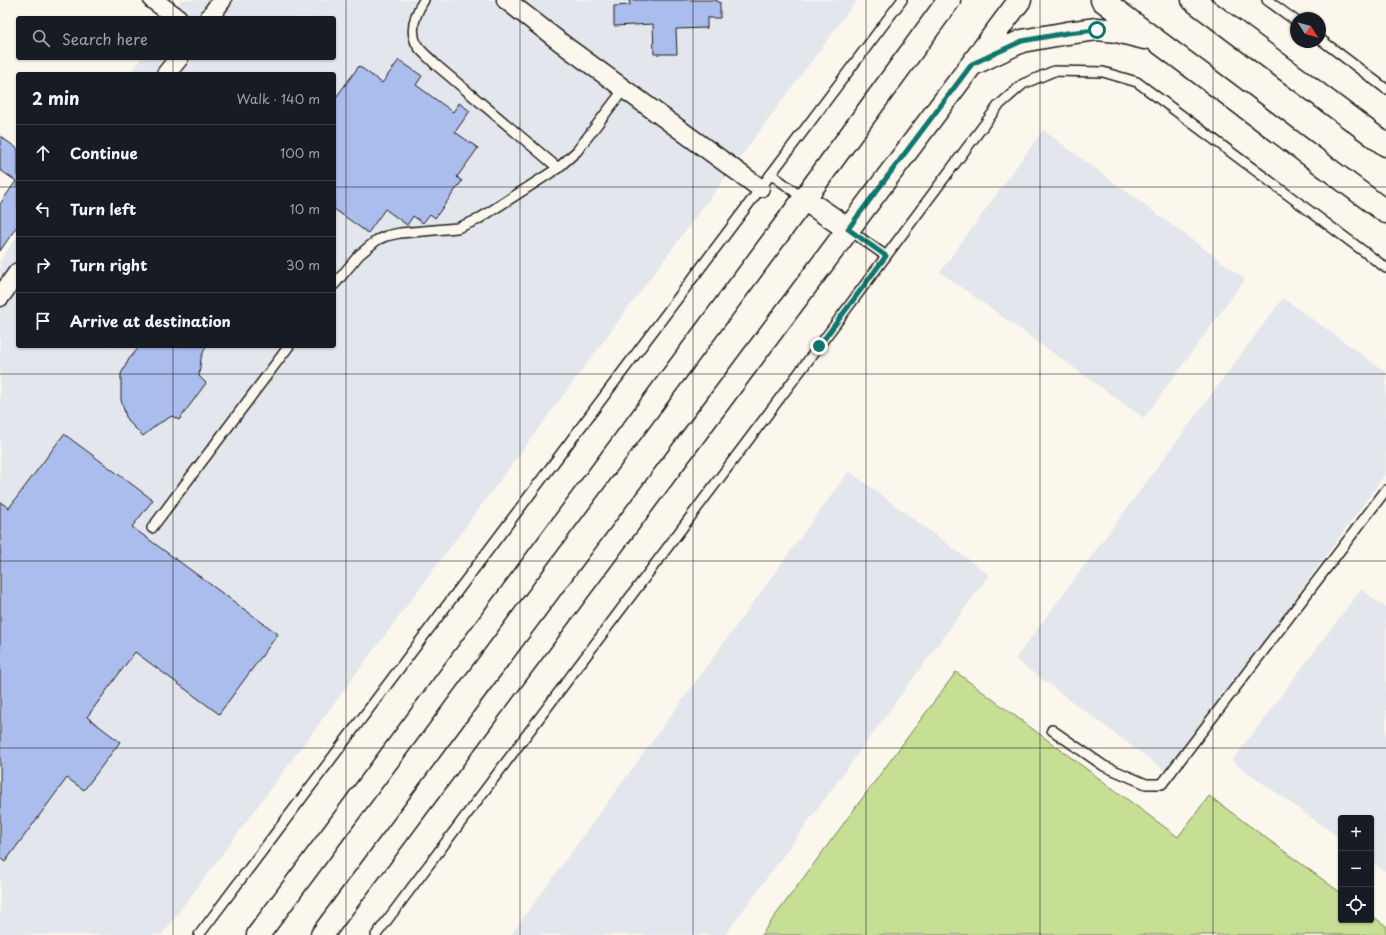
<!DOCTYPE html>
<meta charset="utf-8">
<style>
:root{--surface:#171b24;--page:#20242c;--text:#f1f3f6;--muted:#9ea1a6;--line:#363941}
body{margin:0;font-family:"Playpen Sans",sans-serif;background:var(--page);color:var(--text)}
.controls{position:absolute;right:12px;bottom:12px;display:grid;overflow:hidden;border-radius:4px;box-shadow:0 1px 3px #0004}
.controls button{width:36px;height:36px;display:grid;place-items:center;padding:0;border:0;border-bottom:1px solid var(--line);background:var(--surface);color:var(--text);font:20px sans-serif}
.compass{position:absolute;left:1290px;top:12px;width:36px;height:36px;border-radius:50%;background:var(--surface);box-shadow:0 1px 3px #0004;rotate:126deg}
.stop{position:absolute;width:12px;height:12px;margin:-9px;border:3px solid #0f766e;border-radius:50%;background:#fff}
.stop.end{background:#0f766e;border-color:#fff;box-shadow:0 1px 4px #0008}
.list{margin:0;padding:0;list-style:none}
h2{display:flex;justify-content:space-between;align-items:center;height:52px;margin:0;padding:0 16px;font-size:17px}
h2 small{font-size:13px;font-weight:400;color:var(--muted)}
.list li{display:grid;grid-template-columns:26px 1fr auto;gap:12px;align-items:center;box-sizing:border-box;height:56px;padding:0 16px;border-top:1px solid var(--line)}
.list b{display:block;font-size:15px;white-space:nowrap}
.list em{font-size:13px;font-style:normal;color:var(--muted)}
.icon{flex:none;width:22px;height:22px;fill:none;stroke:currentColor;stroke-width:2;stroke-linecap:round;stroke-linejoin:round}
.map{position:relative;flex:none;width:1386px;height:935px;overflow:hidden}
.search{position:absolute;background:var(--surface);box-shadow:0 1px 3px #0004;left:16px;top:16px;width:320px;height:44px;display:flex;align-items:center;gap:10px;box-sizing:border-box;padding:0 14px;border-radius:4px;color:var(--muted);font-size:15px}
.panel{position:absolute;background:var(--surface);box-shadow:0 1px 3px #0004;left:16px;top:72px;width:320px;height:276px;border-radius:4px}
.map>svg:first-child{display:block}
</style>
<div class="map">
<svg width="1386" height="935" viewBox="0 0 1386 935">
<rect width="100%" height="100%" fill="#fbf7ec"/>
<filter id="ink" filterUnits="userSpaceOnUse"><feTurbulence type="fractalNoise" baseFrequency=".025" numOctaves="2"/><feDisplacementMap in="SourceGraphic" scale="8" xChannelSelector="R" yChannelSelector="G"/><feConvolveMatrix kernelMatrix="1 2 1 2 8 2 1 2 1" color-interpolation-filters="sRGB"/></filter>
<g filter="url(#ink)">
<g fill="#e3e6ec">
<path d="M181,0H857L162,935H0V261L18,235V346H334V74H130L141,58H334V18H169Z"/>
<path d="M1043,130L1245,279L1144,418L940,272Z"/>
<path d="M1283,298L1386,372V473L1168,773L1015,659Z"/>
<path d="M849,471L989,575L725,935H511Z"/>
<path d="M1361,589L1386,608V872L1371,861V818H1341V839L1232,761Z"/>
</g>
<path fill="#c7df95" stroke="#727e58" d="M956,672L1178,837L1209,796L1341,893V920H1371V915L1386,926V935H761Z"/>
<g fill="#aabdec" stroke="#1c1c1c">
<path d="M629,0H717V2H720V18H707V28L676,29L677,54H654L653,24L614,26V6L630,5Z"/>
<path d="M399,60L422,76L416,85L453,112L459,103L470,111L455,132L478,148L457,177L462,181L435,218L430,214L423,223L413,216L407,225L385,209L368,233L334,209V100L359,66L382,83Z"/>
<path d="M0,136L18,149V225L0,251V204L16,181L0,170Z"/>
<path d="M140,346H206L201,358L199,376L206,383L179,420L172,416L158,424L143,436L127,420L121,400V374L129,359Z"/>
<path d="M64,434L153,500L132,527L278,634L219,714L135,652L87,717L120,742L84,790L67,778L5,862L0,858V554L1,553L0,552V502L9,508Z"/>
</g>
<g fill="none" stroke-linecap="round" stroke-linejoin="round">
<defs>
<g id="lane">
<path d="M424,0C415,14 409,30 417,45C421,52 430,58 435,64L558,168"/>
<path d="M1267,0L1296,21"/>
<path d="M1320,39L1386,89"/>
<path d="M771,174L804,199"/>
<path d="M848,229L886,256"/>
<path d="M334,285L359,255L377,240L386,236L400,233L457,228L477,220L558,168L577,151L624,89"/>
<path d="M152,528L289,346"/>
<path d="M1052,730L1104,766L1146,784H1162L1386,490"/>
<path d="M199,935L902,0"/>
<path d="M376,935L819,346L998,106L1023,84L1054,71L1103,72L1137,82L1386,268"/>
</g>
<g id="street">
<path d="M153,0L178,18"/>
<path d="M506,0L568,48L760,188"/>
<path d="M209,18L222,0"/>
<path d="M166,74L179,58"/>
<path d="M0,297L18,272"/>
</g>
<g id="secondary">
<path d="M1102,0L1386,212"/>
<path d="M1193,0L1386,145"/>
<path d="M975,63L1022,41L1067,33L1097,29L1117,31L1145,38"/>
<path d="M804,199L848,229"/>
<path d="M258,935L804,199L949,0"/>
<path d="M322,935L701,426L1020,0"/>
</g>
</defs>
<use href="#lane" stroke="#1c1c1c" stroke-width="12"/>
<use href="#street" stroke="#1c1c1c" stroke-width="21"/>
<use href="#secondary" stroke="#1c1c1c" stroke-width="25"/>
<use href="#lane" stroke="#fbf7ec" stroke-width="9"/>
<use href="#street" stroke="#fbf7ec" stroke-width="18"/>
<use href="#secondary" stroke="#fbf7ec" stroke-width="22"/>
</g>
</g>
<g fill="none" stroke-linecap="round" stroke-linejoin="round" filter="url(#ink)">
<path stroke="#0f766e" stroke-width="5" d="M819,346L886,256L848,229L972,64L1022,41L1067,33L1097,30"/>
</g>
<path fill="none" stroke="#1c1c1c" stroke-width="1" stroke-opacity="0.55" d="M173,0V18M346,0V935M520,0V935M693,0V935M866,0V935M1040,0V935M1213,0V935M173,58V74M0,187H18M334,187H1386M173,346V935M0,374H1386M0,561H1386M0,748H1386"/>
</svg>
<div class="controls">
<button>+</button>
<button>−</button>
<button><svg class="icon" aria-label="locate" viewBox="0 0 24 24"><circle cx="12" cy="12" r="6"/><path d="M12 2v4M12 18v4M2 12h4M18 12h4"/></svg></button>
</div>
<svg class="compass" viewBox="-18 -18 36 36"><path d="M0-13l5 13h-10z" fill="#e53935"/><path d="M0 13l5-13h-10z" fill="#9ea1a6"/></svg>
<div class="stop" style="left:1097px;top:30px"></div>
<div class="stop end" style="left:819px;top:346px"></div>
<div class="search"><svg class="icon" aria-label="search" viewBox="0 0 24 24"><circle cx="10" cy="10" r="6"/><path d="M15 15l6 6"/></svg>Search here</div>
<section class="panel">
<h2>2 min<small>Walk · 140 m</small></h2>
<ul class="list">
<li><svg class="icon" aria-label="ahead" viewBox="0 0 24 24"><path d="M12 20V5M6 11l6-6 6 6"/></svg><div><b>Continue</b></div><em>100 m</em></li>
<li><svg class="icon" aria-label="left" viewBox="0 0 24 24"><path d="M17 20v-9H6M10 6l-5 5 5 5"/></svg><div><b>Turn left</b></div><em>10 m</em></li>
<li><svg class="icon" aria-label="right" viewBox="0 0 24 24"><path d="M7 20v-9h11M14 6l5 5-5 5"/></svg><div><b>Turn right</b></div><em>30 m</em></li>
<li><svg class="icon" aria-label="arrive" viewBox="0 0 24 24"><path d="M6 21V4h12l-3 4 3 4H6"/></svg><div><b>Arrive at destination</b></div></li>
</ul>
</section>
</div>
